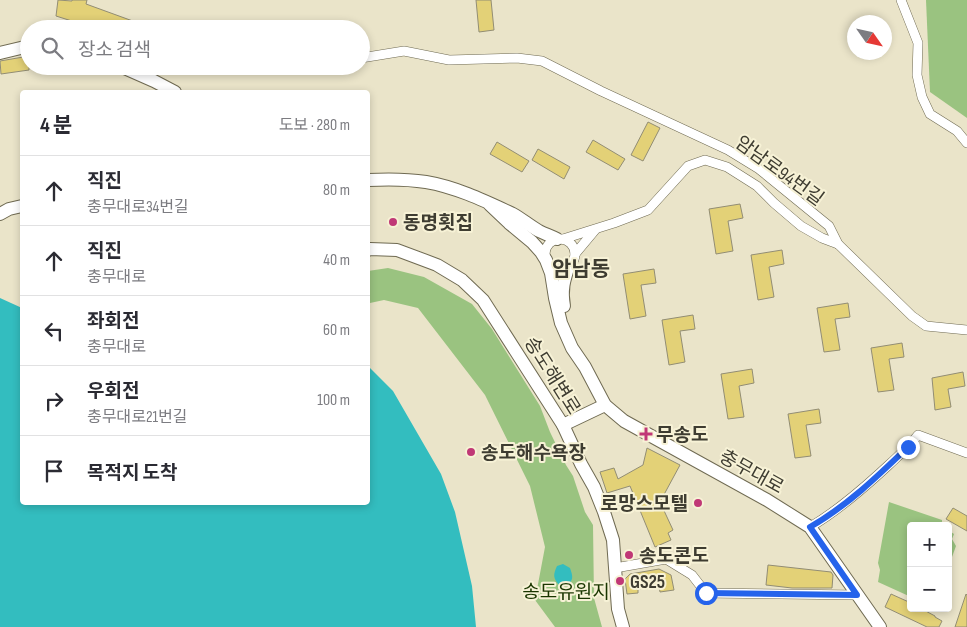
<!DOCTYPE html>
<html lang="ko">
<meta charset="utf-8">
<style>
:root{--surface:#fff;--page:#f7f7f7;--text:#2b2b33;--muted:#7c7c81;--line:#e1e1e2}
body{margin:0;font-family:"Sofia Sans Condensed","Noto Sans KR",sans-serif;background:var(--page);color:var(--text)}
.controls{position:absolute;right:15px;bottom:15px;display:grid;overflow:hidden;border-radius:5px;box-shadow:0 2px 8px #0003}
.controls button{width:45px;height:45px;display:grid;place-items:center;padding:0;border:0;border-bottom:1px solid var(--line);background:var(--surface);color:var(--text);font:25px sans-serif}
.compass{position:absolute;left:847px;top:15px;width:45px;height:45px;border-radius:50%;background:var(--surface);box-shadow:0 2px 8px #0003;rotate:124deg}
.stop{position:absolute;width:15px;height:15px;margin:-11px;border:4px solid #2563eb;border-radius:50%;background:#fff}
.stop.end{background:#2563eb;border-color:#fff;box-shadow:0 1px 5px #0008}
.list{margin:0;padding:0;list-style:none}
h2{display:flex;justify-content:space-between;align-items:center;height:65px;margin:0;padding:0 20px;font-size:21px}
h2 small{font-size:16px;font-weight:400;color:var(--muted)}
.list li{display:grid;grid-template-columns:32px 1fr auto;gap:15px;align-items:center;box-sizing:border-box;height:70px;padding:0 20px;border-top:1px solid var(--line)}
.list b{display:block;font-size:19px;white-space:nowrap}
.list p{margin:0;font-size:16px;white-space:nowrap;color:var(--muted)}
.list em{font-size:16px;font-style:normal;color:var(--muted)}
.icon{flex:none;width:28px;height:28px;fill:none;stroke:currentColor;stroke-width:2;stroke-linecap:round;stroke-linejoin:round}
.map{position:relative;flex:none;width:967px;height:627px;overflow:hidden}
.search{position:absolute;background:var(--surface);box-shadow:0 2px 8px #0003;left:20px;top:20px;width:350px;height:55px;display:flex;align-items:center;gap:12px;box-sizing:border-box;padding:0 18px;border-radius:28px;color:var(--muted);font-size:19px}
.panel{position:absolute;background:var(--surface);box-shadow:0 2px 8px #0003;left:20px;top:90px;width:350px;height:415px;border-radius:5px}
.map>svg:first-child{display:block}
</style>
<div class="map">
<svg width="967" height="627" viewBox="0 0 967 627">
<rect width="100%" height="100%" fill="#eae4c9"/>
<g fill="#9ac380">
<path d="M926,0H967V118L930,92Z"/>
<path d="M388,268L424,277L472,304L492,329L540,406L550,432L566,465L573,476L585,512L593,525L594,598L602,627H555L535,600L545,547L530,486L485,395L418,308L384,300L370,303H368V271Z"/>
<path d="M889,502L942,520V526H911V597L878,582L880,570L878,563Z"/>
<path d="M948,530L954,534L952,539L956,546L948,568Z"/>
</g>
<g fill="#33bdbf">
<path d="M0,298L22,308V502H368V366L393,391L441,474L455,512L472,586L476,627H0Z"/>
<path d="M563,564L570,568C573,577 574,580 566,586L559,585C553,578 553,575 557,566Z"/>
</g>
<g fill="#e3d177" stroke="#928d74">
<path d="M58,0L72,1V0H87L86,4L152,28V29H97L56,16Z"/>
<path d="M476,0H491L494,30L479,32Z"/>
<path d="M29,56V70L1,74L0,61Z"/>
<path d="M648,122L660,128L643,161L631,155Z"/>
<path d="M593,140L625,159L618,170L586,152Z"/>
<path d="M497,142L529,161L522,172L490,154Z"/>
<path d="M538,149L570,167L564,179L532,160Z"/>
<path d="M740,204L743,218L728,221L733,251L716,254L709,209Z"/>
<path d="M782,250L784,264L769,267L774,297L758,300L751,255Z"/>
<path d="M654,269L656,283L641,285L646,316L630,319L623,274Z"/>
<path d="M848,303L850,317L835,319L840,350L824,352L817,308Z"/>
<path d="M693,315L695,329L680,331L685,362L669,365L662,320Z"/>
<path d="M902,343L904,357L889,359L894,390L878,392L871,348Z"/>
<path d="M752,369L754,383L739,386L744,417L728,419L721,374Z"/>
<path d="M963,372L965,386L948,389L951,407L935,410L932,378Z"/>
<path d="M819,409L821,423L806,425L811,456L795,458L788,414Z"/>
<path d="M647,448L680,465L660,502L673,530L668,533L671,540L655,547L630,486L607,493L600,472L614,468L618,479L643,465Z"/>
<path d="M953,508L967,516V531L946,519Z"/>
<path d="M768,565L831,572L833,575L832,588H792L766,585Z"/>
<path d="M659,569L671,575L674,590L660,592L659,586L638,589V593L627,594L625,579L630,574Z"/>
<path d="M891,594L911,603V608H920L935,616V617L942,621L939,627H927L885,607Z"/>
<path d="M966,594L967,595V627H955Z"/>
</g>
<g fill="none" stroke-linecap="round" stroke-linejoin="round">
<defs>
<g id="street">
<path d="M901,0L918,43L917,75L922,97L930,114L957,131L967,143"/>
<path d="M361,58L404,51L449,60L517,58L542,61L601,91L728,150L759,169L829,226L838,244L912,316L926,326L967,330"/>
<path d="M563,239L614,223L648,210L688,166L705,160L727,167L757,186L774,203L801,226L822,238L838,244"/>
<circle cx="560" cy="254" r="15"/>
<path d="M575,254L595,230"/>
<path d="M810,527C836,512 858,493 880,473C894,460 907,449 918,435L967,453"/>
<path d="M615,568L666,559L692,575L706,593L857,595"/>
</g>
<g id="secondary">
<path d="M0,53L29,46"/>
<path d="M120,66L154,81L175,92"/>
<path d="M368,180C387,179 407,179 426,182C456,187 485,201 513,214C522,219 530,226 539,231C545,234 551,236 557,239"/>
<path d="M490,205L509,223L532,242L541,252L546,260L551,273L555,298L561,323L572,348L585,367L605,405L624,421L767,500L810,527L880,627"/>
<path d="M0,214L9,209L22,206"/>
<path d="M368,250L370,249L397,250L437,265L462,280L483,300L563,425L581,464L594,487L604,512L613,540L618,609L623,627"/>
<path d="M564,306C561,290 564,280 569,265"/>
<path d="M563,425L605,405"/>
</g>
</defs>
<use href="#street" stroke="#6f6a52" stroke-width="10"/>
<use href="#secondary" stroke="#6f6a52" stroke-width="14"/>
<use href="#street" stroke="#fff" stroke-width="9"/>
<use href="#secondary" stroke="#fff" stroke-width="12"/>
</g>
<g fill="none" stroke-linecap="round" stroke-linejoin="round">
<path stroke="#2563eb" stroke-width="6" d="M706,593L857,595L810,527C847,506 878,476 908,447"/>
</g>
<g fill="#c03876" stroke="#f7f2d6" stroke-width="2">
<circle cx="393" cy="222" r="5"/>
<path d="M643.5 426.5h5v5h5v5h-5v5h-5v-5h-5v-5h5z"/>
<circle cx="471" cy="452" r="5"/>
<circle cx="698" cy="503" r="5"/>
<circle cx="629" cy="555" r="5"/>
<circle cx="620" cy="581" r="5"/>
</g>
<g text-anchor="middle" stroke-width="4" stroke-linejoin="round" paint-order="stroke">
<g font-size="19" fill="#3e3c31" stroke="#f7f2d6">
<text transform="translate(780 170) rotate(36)" y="7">암남로94번길</text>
<text transform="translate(553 375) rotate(58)" y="7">송도해변로</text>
<text transform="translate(752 471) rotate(29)" y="7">충무대로</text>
</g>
<g font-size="19" font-weight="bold" fill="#3e3c31" stroke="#f7f2d6" text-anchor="start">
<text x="403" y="229">동명횟집</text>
<text x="656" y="441">무송도</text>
<text x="481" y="459">송도해수욕장</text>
<text x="688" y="510" text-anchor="end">로망스모텔</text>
<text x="639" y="562">송도콘도</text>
<text x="630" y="588">GS25</text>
</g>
<g font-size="19" fill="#1a3600" stroke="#f7f2d6">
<text x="566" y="598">송도유원지</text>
</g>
<g font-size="21" font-weight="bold" fill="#3e3c31" stroke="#f7f2d6">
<text x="581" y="276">암남동</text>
</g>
</g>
</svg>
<div class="controls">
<button>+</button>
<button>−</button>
</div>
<svg class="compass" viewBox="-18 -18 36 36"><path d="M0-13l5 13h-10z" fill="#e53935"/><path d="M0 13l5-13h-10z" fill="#7c7c81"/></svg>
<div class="stop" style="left:706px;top:593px"></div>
<div class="stop end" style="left:908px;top:447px"></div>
<div class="search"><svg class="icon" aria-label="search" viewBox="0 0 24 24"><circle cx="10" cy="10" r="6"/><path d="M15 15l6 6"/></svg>장소 검색</div>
<section class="panel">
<h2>4 분<small>도보 · 280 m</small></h2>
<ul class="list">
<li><svg class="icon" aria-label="ahead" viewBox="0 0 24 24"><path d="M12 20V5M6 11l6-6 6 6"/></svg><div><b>직진</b><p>충무대로34번길</p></div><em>80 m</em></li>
<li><svg class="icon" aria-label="ahead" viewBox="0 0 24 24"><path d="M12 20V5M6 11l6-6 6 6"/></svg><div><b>직진</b><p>충무대로</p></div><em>40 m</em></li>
<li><svg class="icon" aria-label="left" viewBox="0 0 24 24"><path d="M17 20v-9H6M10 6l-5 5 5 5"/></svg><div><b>좌회전</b><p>충무대로</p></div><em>60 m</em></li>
<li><svg class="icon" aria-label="right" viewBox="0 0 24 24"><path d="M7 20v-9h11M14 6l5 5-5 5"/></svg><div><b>우회전</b><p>충무대로21번길</p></div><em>100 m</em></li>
<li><svg class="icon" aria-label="arrive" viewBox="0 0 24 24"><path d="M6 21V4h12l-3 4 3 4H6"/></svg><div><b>목적지 도착</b></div></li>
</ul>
</section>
</div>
